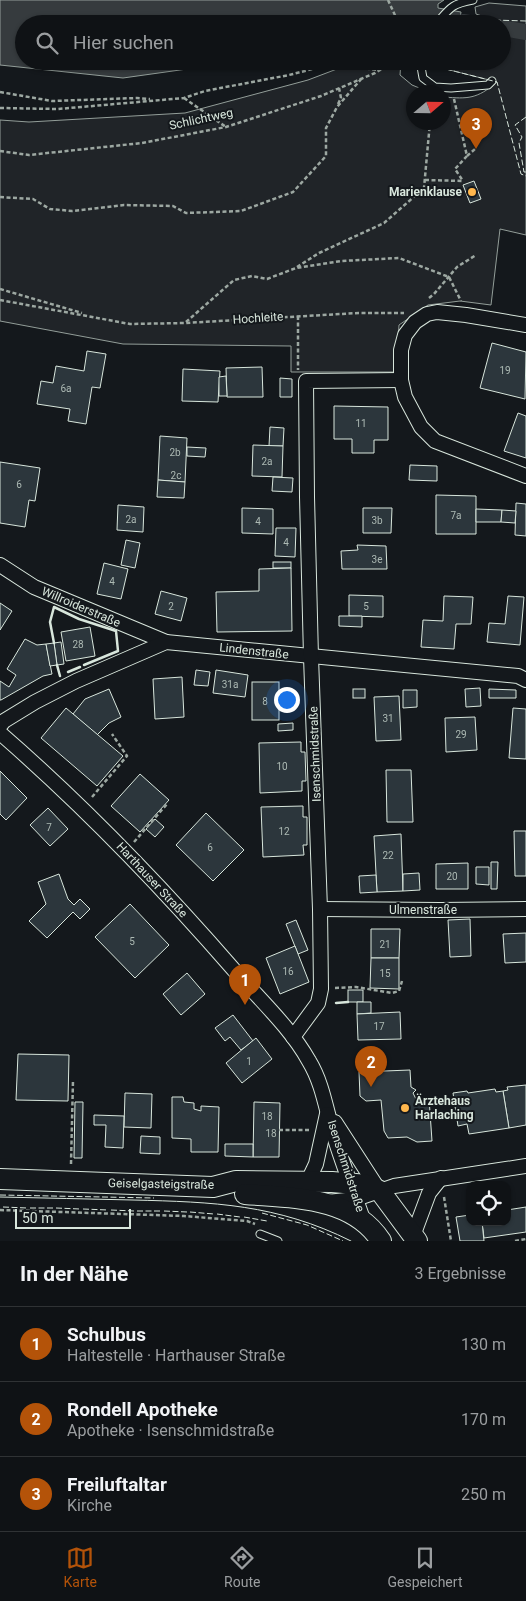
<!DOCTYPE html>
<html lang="de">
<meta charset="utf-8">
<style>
:root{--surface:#0f1215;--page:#181b1e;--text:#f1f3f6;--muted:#9b9ea0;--line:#2f3234;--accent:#b45309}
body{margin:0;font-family:Roboto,sans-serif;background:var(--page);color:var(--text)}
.controls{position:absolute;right:15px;bottom:15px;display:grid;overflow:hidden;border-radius:10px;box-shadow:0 1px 4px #0004}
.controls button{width:45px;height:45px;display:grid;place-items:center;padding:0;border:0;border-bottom:1px solid var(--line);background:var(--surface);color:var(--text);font:25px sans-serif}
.compass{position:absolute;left:406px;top:85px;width:45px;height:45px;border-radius:50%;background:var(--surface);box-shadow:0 1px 4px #0004;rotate:70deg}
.scale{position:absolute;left:15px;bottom:12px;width:116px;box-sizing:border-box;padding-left:5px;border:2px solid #d8e6dc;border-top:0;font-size:14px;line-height:18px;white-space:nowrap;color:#d8e6dc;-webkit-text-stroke:4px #14181c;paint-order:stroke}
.you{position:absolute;left:286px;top:699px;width:18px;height:18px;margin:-12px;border:4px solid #fff;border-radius:50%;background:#1a73e8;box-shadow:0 0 0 8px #1a73e833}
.badge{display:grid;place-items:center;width:32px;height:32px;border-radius:50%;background:var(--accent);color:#fff;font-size:16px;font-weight:700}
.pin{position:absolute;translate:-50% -41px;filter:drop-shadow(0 1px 2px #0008)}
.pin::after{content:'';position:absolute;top:26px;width:18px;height:15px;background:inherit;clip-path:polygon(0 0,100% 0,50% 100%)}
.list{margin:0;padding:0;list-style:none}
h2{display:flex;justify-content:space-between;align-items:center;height:65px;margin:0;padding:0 20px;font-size:21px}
h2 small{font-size:16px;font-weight:400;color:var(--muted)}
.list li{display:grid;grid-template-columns:32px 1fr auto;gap:15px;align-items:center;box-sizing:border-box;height:75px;padding:0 20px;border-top:1px solid var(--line)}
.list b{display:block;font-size:19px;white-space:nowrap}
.list p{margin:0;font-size:16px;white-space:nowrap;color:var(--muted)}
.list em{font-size:16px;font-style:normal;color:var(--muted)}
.icon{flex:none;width:28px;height:28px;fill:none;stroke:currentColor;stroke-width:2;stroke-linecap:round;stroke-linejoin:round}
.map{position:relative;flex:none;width:526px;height:1241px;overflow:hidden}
.search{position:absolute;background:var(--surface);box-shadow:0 1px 4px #0004;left:15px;right:15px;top:15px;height:55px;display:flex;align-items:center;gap:12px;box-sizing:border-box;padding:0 18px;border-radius:28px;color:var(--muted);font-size:19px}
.sheet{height:290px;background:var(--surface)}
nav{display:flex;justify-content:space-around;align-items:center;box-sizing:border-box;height:70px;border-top:1px solid var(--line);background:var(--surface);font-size:14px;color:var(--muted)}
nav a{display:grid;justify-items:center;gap:2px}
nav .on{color:var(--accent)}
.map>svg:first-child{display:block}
</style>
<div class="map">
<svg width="526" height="1241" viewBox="0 0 526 1241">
<rect width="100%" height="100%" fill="#14181c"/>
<path fill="#202428" stroke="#939e99" d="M489,3L526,6V235L500,229L491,305L460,301L428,305L399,325L396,372H291V346L123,344L0,321V120L29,122L185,113L308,80L358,61H401L400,75L412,85L429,92H414V122H444V97C468,99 477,99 497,82L434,66V61H502V24H454L460,19H491L476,14L475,7Z"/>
<path fill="#363b3e" stroke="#939e99" d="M0,0H444L438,4V8L461,12L459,24H432L419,21L413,24H24V61H244L123,78L0,65Z"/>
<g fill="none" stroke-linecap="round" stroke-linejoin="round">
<g stroke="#363b3e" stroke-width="16">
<path d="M463,22L475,24"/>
<path d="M502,28L526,32"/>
</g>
</g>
<g fill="#2c363c" stroke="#d8e6dc">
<path d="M474,181L481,199L470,203L463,185Z"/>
<path d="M492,343L526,352L525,399L480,388Z"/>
<path d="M87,351L106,354L100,388L92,387L86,424L68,421L70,409L37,404L41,381L53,383L56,366L84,371Z"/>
<path d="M262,367L263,397H227L226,368Z"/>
<path d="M183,369L220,371L218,402L182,401Z"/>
<path d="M226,376L227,396H219V377Z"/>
<path d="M280,378L292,379V397H280Z"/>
<path d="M334,406L388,407V440H374V453H352V439H334Z"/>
<path d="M518,413L526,416V458L504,451Z"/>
<path d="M270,427L284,428L283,446H269Z"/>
<path d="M160,436L187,438L185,482L158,480Z"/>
<path d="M253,445L283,446L282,477L252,476Z"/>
<path d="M187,447L206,448L205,457L187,456Z"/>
<path d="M0,462L40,468L35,501L29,500L25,527L0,523Z"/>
<path d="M410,465L437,466V481L409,480Z"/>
<path d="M273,477L293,478L292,492L272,491Z"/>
<path d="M158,480L185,482L184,498L157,497Z"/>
<path d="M436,495L476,496V534H436Z"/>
<path d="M516,503L526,504V536L515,535Z"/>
<path d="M118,505L144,507L143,532L117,530Z"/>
<path d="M242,508L273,509V534L242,533Z"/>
<path d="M363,508H392L391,533H363Z"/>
<path d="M476,509L502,510L501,522H476Z"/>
<path d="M502,510L516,511L515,523L501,522Z"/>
<path d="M276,528H296L295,557L275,556Z"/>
<path d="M126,540L140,543L135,568L121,565Z"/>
<path d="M357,545L386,546L387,569H342L341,551L358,550Z"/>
<rect x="273" y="562" width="18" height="6"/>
<path d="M104,563L128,569L121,599L97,594Z"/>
<path d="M291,568L292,631L217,632L216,592L259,591V569Z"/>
<path d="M161,591L187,598L181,621L155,614Z"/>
<path d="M349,595L383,596V617L349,616Z"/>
<path d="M444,596L473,597L471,624H456L454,649L421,647L423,620L443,621Z"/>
<path d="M508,596L524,597L520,645L487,642L489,623L505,624Z"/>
<path d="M0,603L12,611L0,630Z"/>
<path d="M339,616H362V627L339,626Z"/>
<path d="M90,627L95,656L66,661L61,632Z"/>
<path d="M25,639L37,645L46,644L52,674L43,676L1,700H0V681L9,687L16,675L7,669Z"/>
<path d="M61,642L64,664L57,665L54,643Z"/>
<path d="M54,643L57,665L50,666L46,644Z"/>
<path d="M196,670L210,672L208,686L194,685Z"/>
<path d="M216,670L248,675L245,697L213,693Z"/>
<path d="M182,677L184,717L155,719L153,679Z"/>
<rect x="252" y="682" width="27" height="38"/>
<path d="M480,688L481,706L466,707L465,689Z"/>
<path d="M109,689L121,717L109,723L97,735L73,714L85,699Z"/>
<rect x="353" y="689" width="12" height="9"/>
<path d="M489,689L516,690V698H489Z"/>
<path d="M403,690H417V707L403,708Z"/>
<path d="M399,696L401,740L376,741L374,697Z"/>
<path d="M66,708L123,756L97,786L41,738Z"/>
<path d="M513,708L526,709V759L509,758Z"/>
<path d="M475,717L477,750L446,752L445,718Z"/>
<path d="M293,723V730L278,731V724Z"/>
<path d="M301,742V752H305L306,781H302V791L260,793L259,743Z"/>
<path d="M386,770H411L413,822H387Z"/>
<path d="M0,771L27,798L6,820L0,814Z"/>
<path d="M140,774L169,800L140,832L111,806Z"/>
<path d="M303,806V817H307V845H303L304,855L263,857L261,807Z"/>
<path d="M48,808L68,829L50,846L30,825Z"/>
<path d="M206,813L244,850L213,881L176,845Z"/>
<path d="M155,819L164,827L155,837L146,829Z"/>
<path d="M514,831H526V876H515Z"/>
<path d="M401,834L403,891L377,892L374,836Z"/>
<path d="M491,862H498L497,889H491Z"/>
<path d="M468,863V889H436V864Z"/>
<path d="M476,867H489V885L476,884Z"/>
<path d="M419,873L420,890L403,891V874Z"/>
<path d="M59,874L68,899L74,905L80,899L90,909L80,919L73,912L47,938L29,921L46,904L38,882Z"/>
<path d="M376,875L377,892L360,893L359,876Z"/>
<path d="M130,904L169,945L135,978L95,937Z"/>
<path d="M470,919L471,956L450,957L448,920Z"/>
<path d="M296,920L308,950L298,954L286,924Z"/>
<path d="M371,929H400L399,958H371Z"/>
<path d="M526,933V962L505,963L503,934Z"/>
<path d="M295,946L309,982L280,994L266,958Z"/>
<path d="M371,958H399V989L370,988Z"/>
<path d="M187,973L205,994L181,1015L163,994Z"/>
<rect x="348" y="990" width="15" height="12"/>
<path d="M357,1002H371V1013L357,1014Z"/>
<path d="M400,1012L401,1039L358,1040L357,1014Z"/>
<path d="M233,1015L253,1041L241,1050L230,1037L225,1041L215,1028Z"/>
<path d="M256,1038L272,1059L242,1083L226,1063Z"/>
<path d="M18,1054L69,1055L68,1101L16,1100Z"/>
<path d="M410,1070L411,1087L416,1090L413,1093L416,1099L429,1098L432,1141L417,1142L407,1137L388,1138L384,1131L381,1100L366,1101L360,1096L359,1072Z"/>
<path d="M526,1085V1125L509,1128L503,1091L508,1090L507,1087Z"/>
<path d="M495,1089L496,1092L503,1091L509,1128L469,1134L467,1124L458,1126L453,1093L467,1091L468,1093Z"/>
<path d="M125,1093L152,1094L151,1128L124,1127Z"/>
<path d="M172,1097H183L184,1102L194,1103V1109L201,1111V1106L219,1107L218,1152H191V1139L172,1138Z"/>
<path d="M75,1102H83L82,1158H74Z"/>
<path d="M254,1102L280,1103L279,1157H253Z"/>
<path d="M94,1115L124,1116L123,1148L105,1147L106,1125H94Z"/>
<path d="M141,1136L160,1137V1154L140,1153Z"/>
<path d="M225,1144H253V1157L225,1156Z"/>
<path d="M526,1207V1232L484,1238L482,1222H507V1210Z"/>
<path d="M470,1215V1222H482L484,1241H460L456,1217Z"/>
</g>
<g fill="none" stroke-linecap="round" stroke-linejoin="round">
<defs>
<g id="service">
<path d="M436,24C450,8 451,4 473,0"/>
<path d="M420,61L423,78L435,87L451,88L488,85L492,81"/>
<path d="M260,1234L278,1241"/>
</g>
<g id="minor">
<path d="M526,325L466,315L437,312L427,314L415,322L405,335L401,350V380L405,397L421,427L435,441L526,476"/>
<path d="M0,565L34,587L166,642"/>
<path d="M0,726L4,721L35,702L76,681L166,642L518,676L526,680"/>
<path d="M0,733C84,806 161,886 234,970C259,999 290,1027 309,1061C323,1084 326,1110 334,1136C343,1165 354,1193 364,1222"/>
<path d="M320,909L440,910L526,909"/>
<path d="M293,1037L318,1003L321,989L320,909L311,657L307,497L306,381L401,380"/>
<path d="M335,1122L379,1190"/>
<path d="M307,1183L316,1164L327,1114"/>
<path d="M327,1202L356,1199L394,1186L526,1166"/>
<path d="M413,1236L429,1193L441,1178"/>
</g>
<g id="secondary">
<path d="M0,1179L213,1187L236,1181L332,1182L367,1185L380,1191L417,1241"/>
<path d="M245,1194C292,1198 352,1196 381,1241"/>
</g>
</defs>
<use href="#service" stroke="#d8e6dc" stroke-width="9"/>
<use href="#minor" stroke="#d8e6dc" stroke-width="16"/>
<use href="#secondary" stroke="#d8e6dc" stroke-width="22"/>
<g stroke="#9da8a2" stroke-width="2.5" stroke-dasharray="4 2.5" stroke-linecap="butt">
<path d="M388,0L399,24"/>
<path d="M0,92L52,101L137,98L150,99"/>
<path d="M184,98L226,127"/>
<path d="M454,99L467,156L455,169L463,181"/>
<path d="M338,104L341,98L339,88"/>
<path d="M0,108L58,109L184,98L205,91L289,75L332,64L378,70"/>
<path d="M0,151L29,155L142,143L226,127L321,96L375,73L395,61"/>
<path d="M467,156L475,149"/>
<path d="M425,180L463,181"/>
<path d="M0,197L33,199L50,209L72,211L124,205L173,206L186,213L241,211L293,192L326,156V128L337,107L362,78"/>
<path d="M297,267L319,253L384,223L424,188L430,122"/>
<path d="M0,289L82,313"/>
<path d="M429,298L434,294L457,267L476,255"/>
<path d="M0,300L130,324L185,323L359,313H404"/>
<path d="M298,316V370"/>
<path d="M186,322L234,280L252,276L267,279L296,268L341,261L399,258L449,277L461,301"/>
<path d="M92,797L127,756L112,734"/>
<path d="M134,842L167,804"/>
<path d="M335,988L356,987L392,993L399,991L402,981"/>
<path d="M279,1130H310"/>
<path d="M71,1164L73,1080"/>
<path d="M444,1197L451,1241"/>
<path d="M0,1210L184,1216L247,1221L255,1224"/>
<path d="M515,1241L526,1239"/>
</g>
<use href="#service" stroke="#14181c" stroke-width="7"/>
<use href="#minor" stroke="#14181c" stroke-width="14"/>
<use href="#secondary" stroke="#14181c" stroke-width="20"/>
<path stroke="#d8e6dc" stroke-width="1" d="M0,1197C44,1198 89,1199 133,1200C213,1202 277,1204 351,1241"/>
<g stroke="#d8e6dc" stroke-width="1" stroke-dasharray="6 2.5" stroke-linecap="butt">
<path d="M454,24L460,19L526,21"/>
<path d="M434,61V66L497,82L521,174L526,176"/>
<path d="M526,117L515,125L522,137L519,143L524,172H526"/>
<path d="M0,1195L154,1198"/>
<path d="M3,1207L27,1208"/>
<path d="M30,1208H53"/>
<path d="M56,1208L80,1209"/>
<path d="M83,1209L108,1210"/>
<path d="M111,1210L134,1211"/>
<path d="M137,1211H161"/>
<path d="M164,1211L187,1212"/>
<path d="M190,1212L214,1214"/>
<path d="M262,1213L307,1225L343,1241"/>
<path d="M217,1214L240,1217"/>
<path d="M244,1217L267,1221"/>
</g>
<g stroke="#d8e6dc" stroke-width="2.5">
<path d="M54,643L50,622L54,607L79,619L116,631L118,651L84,665"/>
<path d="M57,665L60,676"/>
<path d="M68,672L80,667"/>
<path d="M336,1003L348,1002"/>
</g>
</g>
<g fill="#ffb74d" stroke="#14181c" stroke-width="2">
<circle cx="472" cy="192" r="5"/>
<circle cx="405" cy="1108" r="5"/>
</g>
<g text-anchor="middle" stroke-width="4" stroke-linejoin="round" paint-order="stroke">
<g font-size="10" fill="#adbab4">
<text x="505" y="374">19</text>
<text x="66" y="392">6a</text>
<text x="361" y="427">11</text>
<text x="175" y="456">2b</text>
<text x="267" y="465">2a</text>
<text x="176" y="479">2c</text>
<text x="19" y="488">6</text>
<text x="456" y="519">7a</text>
<text x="131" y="523">2a</text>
<text x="377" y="524">3b</text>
<text x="258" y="525">4</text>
<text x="286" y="546">4</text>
<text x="377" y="563">3e</text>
<text x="112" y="585">4</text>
<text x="171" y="610">2</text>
<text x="366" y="610">5</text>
<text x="78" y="648">28</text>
<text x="230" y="688">31a</text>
<text x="265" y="705">8</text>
<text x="388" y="722">31</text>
<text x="461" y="738">29</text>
<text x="282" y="770">10</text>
<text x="49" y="831">7</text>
<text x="284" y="835">12</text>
<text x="210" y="851">6</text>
<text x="388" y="859">22</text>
<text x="452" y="880">20</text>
<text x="132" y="945">5</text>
<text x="385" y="948">21</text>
<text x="288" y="975">16</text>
<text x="385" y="977">15</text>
<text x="379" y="1030">17</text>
<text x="249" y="1065">1</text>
<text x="267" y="1120">18</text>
<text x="271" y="1137">18</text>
</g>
<g font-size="12" fill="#d8e6dc" stroke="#14181c">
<text transform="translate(201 119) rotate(-12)" y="4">Schlichtweg</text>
<text transform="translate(258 318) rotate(-4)" y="4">Hochleite</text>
<text transform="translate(81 607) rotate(23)" y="4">Willroiderstraße</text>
<text transform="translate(254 651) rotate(6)" y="4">Lindenstraße</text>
<text transform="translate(315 754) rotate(-92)" y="4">Isenschmidstraße</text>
<text transform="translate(152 880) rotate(47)" y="4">Harthauser Straße</text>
<text x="423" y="914">Ulmenstraße</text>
<text transform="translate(346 1166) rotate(72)" y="4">Isenschmidstraße</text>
<text transform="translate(161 1184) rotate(1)" y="4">Geiselgasteigstraße</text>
</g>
<g font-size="12" font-weight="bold" fill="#d8e6dc" stroke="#14181c" text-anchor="end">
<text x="462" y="196">Marienklause</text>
<text x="415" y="1105" text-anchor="start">Ärztehaus<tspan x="415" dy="14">Harlaching</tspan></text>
</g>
</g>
</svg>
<div class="controls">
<button><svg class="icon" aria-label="locate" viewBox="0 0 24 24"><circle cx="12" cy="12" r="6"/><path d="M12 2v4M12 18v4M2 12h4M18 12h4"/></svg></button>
</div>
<svg class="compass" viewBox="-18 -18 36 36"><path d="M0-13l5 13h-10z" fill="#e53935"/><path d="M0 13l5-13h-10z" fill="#9b9ea0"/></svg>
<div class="scale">50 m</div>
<div class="you"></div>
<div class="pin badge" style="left:245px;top:1005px">1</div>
<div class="pin badge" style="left:371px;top:1087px">2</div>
<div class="pin badge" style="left:476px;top:149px">3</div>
<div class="search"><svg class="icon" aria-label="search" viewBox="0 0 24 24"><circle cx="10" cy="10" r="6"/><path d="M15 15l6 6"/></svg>Hier suchen</div>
</div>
<section class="sheet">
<h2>In der Nähe<small>3 Ergebnisse</small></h2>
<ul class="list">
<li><span class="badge">1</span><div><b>Schulbus</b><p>Haltestelle · Harthauser Straße</p></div><em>130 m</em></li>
<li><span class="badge">2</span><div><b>Rondell Apotheke</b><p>Apotheke · Isenschmidstraße</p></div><em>170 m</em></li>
<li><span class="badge">3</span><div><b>Freiluftaltar</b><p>Kirche</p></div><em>250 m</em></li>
</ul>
</section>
<nav>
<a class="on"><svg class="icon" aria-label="map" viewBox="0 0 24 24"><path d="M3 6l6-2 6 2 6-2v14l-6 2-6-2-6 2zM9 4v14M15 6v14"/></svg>Karte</a>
<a><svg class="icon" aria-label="directions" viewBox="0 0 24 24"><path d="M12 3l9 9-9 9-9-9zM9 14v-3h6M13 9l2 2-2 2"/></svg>Route</a>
<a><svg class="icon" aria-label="saved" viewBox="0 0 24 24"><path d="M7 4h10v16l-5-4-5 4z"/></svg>Gespeichert</a>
</nav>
